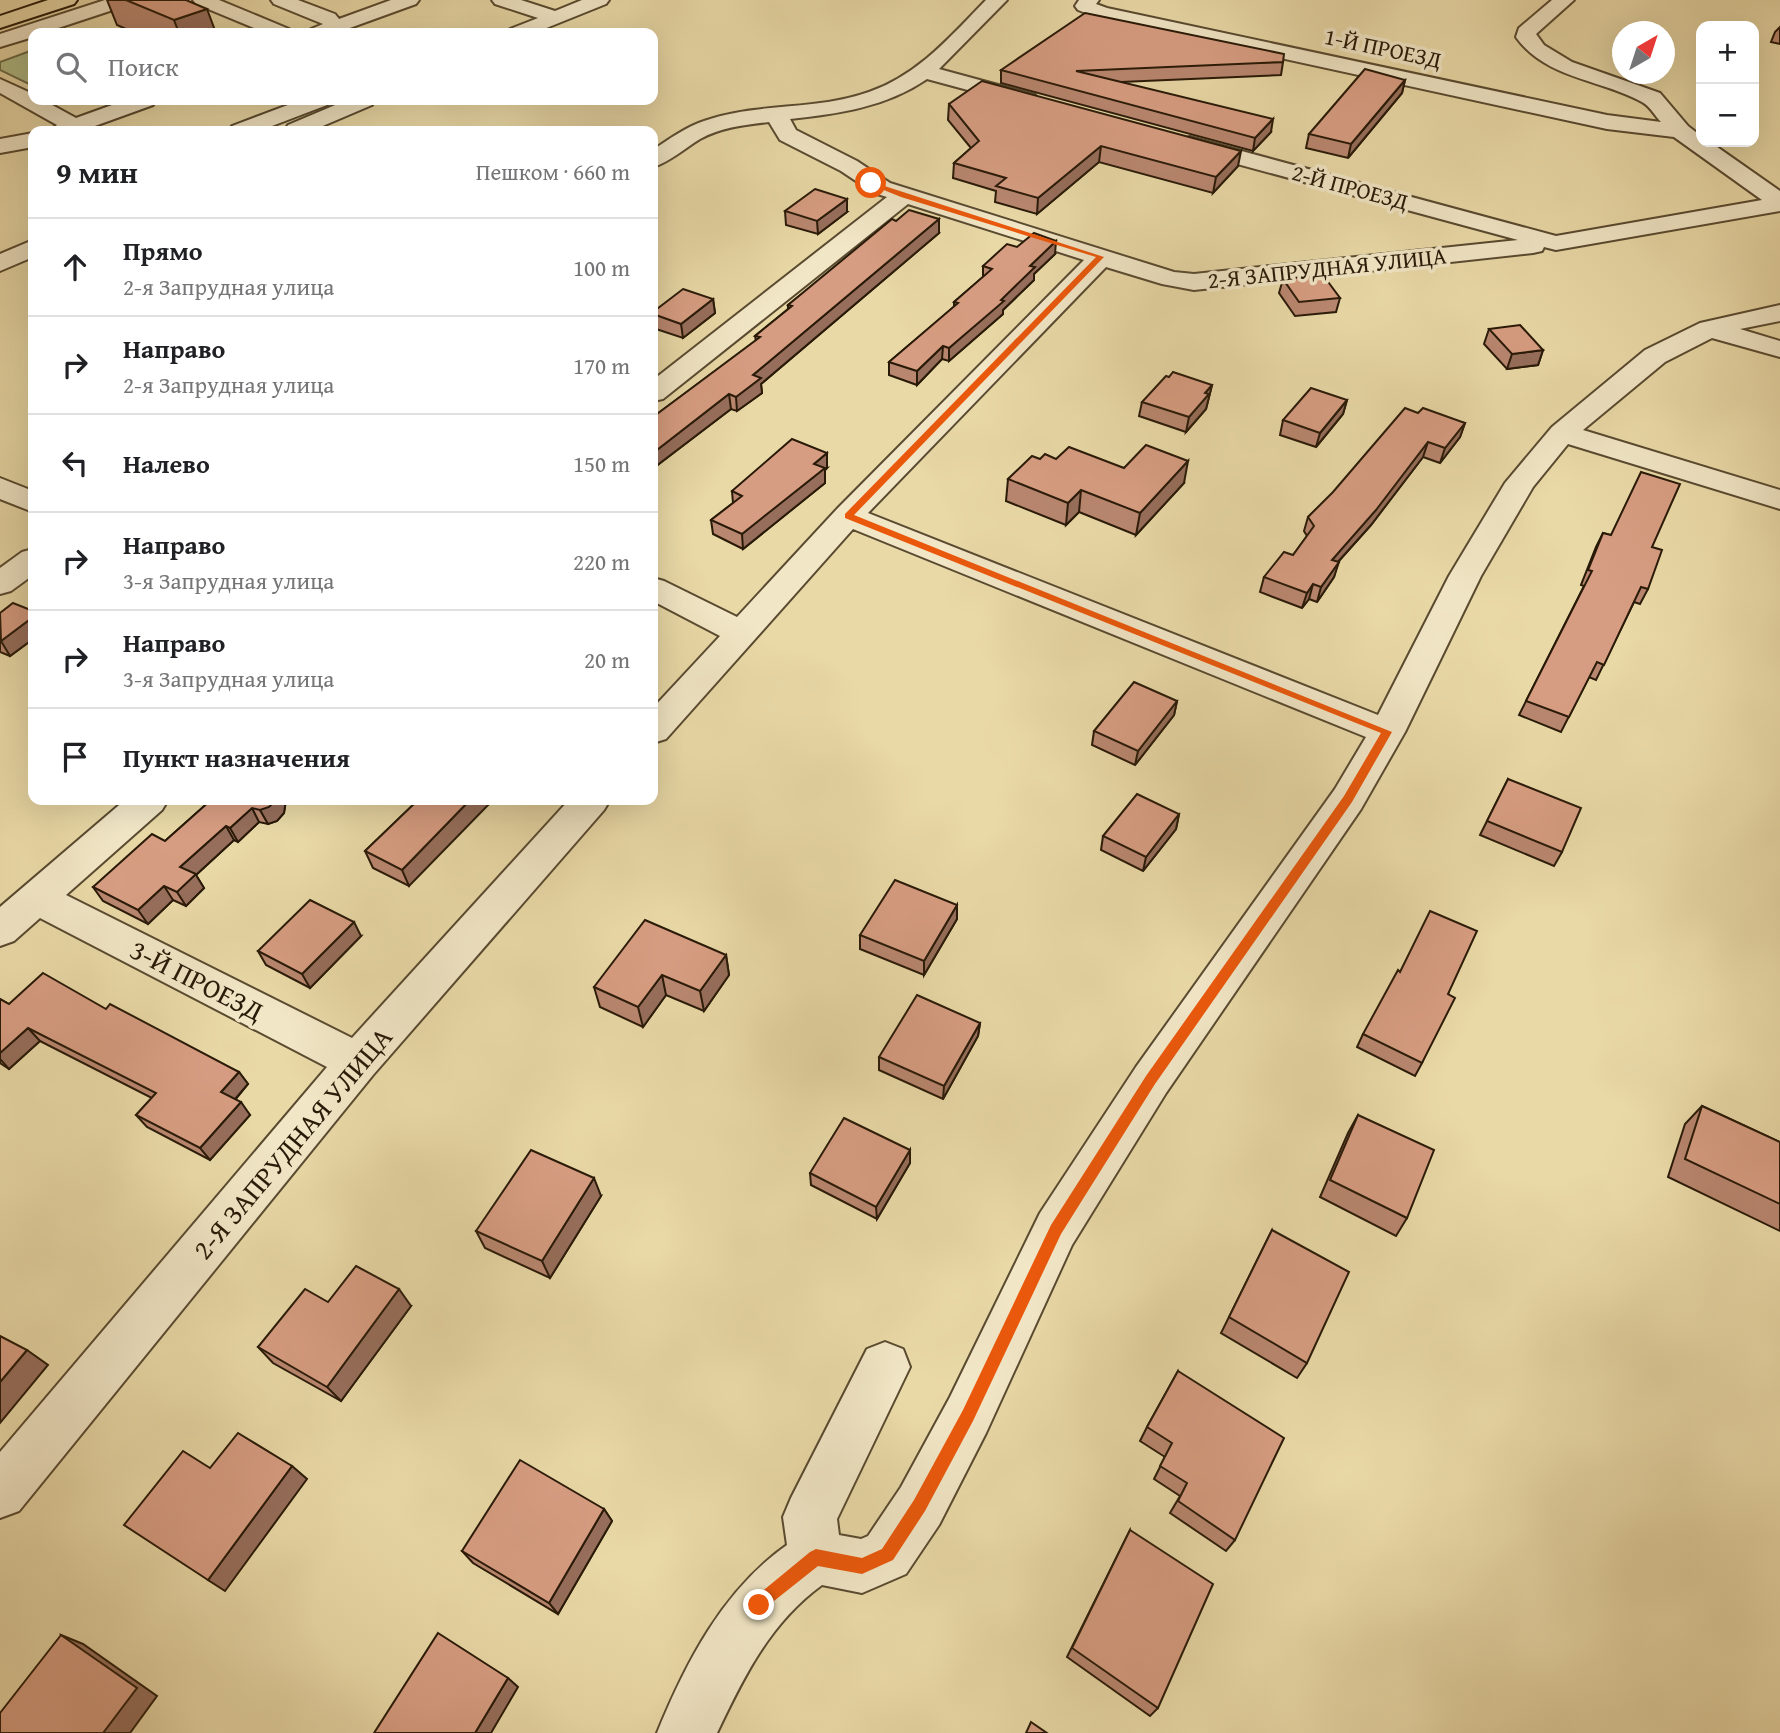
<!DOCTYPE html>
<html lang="ru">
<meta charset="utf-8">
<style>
:root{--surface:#fff;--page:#f2f2f2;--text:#202124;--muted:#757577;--line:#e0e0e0}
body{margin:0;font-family:"Gentium Book Plus",serif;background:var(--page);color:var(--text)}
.controls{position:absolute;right:21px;top:21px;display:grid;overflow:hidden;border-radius:14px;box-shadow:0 7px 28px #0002}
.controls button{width:63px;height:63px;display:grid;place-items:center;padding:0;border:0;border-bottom:2px solid var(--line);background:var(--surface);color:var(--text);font:35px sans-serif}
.compass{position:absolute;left:1612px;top:21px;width:63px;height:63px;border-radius:50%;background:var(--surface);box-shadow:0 7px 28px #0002;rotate:39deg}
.stop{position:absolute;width:21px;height:21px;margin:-16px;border:5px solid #ea580c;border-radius:50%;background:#fff}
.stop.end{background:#ea580c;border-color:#fff;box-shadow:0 2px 7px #0008}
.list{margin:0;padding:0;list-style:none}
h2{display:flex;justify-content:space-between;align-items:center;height:91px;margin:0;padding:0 28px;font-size:30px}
h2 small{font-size:23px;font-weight:400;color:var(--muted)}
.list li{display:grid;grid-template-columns:46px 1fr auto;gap:21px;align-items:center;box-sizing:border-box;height:98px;padding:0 28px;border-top:2px solid var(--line)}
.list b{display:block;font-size:26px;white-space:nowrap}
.list p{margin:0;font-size:23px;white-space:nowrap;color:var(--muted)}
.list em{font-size:23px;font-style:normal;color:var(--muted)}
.icon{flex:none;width:38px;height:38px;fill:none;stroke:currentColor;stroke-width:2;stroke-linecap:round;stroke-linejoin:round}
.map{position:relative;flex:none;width:1780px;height:1733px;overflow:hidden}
.search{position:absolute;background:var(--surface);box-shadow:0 7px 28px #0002;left:28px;top:28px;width:630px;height:77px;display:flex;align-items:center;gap:18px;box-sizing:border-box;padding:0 24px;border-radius:14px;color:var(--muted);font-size:26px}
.panel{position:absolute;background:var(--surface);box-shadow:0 7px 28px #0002;left:28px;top:126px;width:630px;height:679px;border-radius:14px}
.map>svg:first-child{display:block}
</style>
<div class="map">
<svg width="1780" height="1733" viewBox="0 0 1780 1733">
<rect width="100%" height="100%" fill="#e9d9a7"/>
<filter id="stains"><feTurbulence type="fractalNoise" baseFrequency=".00286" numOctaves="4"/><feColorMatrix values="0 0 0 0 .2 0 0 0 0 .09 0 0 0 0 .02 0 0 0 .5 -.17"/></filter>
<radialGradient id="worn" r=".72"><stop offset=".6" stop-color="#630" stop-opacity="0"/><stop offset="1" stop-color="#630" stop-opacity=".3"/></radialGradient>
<path fill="#b3c08a" stroke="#6e6d49" stroke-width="2" d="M33,50V86L0,70V62Z"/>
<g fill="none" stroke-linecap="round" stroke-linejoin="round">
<defs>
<g id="minor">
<path d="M105,0H134L131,4L43,33H33V37L0,47V34Z"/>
<path d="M193,0H219L289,29L292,33H266L196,4Z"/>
<path d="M271,0H298L335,14L339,19L391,0H419L416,4L336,33H308L311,29L323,24L274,4Z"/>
<path d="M492,0H521L555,11L582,0H609L606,4L534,33H507L510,29L538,18L495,4Z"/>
<path d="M986,0H1007L939,69L1035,95L1038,100L1035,105L1027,106L927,79C886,107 838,114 790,119L796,130L857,161L890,183L1174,272L1194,274L1518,240L1182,149L1179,144L1182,139L1190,137L1556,236L1762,200L1674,137L1607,129L1101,19L1078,10L1075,6L1079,0H1099L1096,4L1107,8L1607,115L1661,122C1655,116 1650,106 1642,102C1601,79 1546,79 1516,37L1519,28L1552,0H1574L1536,34L1544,45L1572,62L1660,93L1688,126L1701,136V142H1710L1780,191V211L1556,250L1544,247L1542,251L1533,253L1194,290L1162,284L1106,267L868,513L1378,715L1449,576L1505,483L1552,427L1645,350L1700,323L1780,305V321L1740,329L1780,341V357L1712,338L1665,362L1583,430L1780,490V509L1568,444L1533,487L1481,576L1405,732L1361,809L1166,1093L1072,1245L986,1433L939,1525L906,1574L862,1593L822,1585C770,1623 744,1676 717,1733H657C686,1662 723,1590 787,1545L783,1517L791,1498L867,1349L885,1342L903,1349L910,1367L837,1519L839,1535L861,1539L868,1536L901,1487L950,1397L1040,1213L1136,1067L1335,789L1366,737L853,529L666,739L653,743V708L720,636L653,601V578L664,581L737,617L837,509L1084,260L908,204L663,399L653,401V380L887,197L874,193L841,171L780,140L769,122C745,125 722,127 700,139C685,148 670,162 653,167V150C669,139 686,127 704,121C757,102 816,111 869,92C918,75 951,36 986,0Z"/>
<path d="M0,79L33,94V100H43L76,118L126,100H156L153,105L81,131H49L57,125L0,93Z"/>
<path d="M301,100H330L327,105L259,131H229L232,126Z"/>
<path d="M347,100H375L372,105L311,131L285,130L288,125Z"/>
<path d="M33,133V147L0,153V139Z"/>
<path d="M33,240V257L0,271V254Z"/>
<path d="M0,478L33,491V512L0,499Z"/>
<path d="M33,549V575L11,591L0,594V568L22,552Z"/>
<path d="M125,800H168L162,810L66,895L352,1038L569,800H610L604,810L373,1075L19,1511L0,1518V1452L327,1067L40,918L14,941L0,946V907Z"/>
</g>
<path id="major" d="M48,0H77L74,4L0,28V16Z"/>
</defs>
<use href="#minor" stroke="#594a30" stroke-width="4"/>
<use href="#major" stroke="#291a08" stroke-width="4"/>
<use href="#minor" fill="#f1e6c6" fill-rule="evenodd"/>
<use href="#major" fill="#e9d9a7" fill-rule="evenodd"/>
</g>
<g fill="#b98770" stroke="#291a08" stroke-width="2">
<path d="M107,0H186L216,33H135L117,25Z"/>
<path d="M1780,27V44L1771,42L1775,32Z"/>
<path d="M1283,62L1281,75L1121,82L1271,132L1253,151L1001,83V70Z"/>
<path d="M1405,80L1402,93L1348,158L1306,148L1309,134Z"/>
<path d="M949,104L1238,166L1213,193L1099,162L1037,214L995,202L996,191L953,178L954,163L971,148L948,120Z"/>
<path d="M785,211L847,212L818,234L786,225Z"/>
<path d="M896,221L939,233L761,384L762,393L737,411L731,409L655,467L656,471L653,474V417L756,341L755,336L788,309V305Z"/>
<path d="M1017,247L1055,254L1034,274V280L1003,310V314L949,361L942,359L917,385L889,375V362L954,307V302L983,277V266Z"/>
<path d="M1283,279L1340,298L1336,312L1295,316L1279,293Z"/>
<path d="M713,299L715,313L683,338L653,328V312Z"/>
<path d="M1489,329L1543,350L1538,365L1507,369L1484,344Z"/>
<path d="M1212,385L1206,409L1186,432L1139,416L1142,402Z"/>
<path d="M1347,400L1343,414L1316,447L1280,435L1283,420Z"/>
<path d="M1418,413L1465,423L1460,437L1440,463L1423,457L1371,525L1338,562L1334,577L1317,602L1309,599L1302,608L1260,592L1264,577L1293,555L1307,536L1304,531L1308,517Z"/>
<path d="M1040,459H1056L1124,468L1184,483L1136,535L1079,512L1066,525L1006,501L1008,479Z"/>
<path d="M827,468L825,470V483L743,549L713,534L711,520L733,503L732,491Z"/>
<path d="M1603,533L1652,547L1648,589L1640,604L1634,602L1596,680L1589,677L1561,732L1519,715L1584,586L1581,585L1596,547Z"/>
<path d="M33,611V639L10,656L0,652V613Z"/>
<path d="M1177,701L1174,715L1135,765L1092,745L1094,731Z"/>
<path d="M1508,779L1562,852L1554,866L1480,835Z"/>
<path d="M211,800H286L284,813L277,821L268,824L259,822L238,842L234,840L196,875L204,888L186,906L173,900L148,924L103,901L93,887L165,841Z"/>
<path d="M417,801L409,886L373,868L365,851Z"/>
<path d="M1179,814L1176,829L1143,871L1101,850L1103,836Z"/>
<path d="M957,905V919L924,975L860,949V935Z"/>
<path d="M361,936L310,988L266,965L258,951Z"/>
<path d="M726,955L729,975L704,1011L666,995L643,1027L600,1007L594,987Z"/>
<path d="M1448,994L1422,1063L1415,1076L1357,1047L1363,1034Z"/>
<path d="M0,999L9,1004L106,1009L239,1072L248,1084L235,1100L250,1115L210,1160L147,1127L136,1115L152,1098L40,1041L9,1069L0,1063Z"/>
<path d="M980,1023L978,1036L943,1099L879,1070V1057Z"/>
<path d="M1702,1106L1780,1142V1231L1668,1177L1685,1124Z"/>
<path d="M1358,1115L1407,1218L1396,1236L1320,1197L1348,1133Z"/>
<path d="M910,1150V1163L877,1219L811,1185L810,1173Z"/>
<path d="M601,1196L550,1278L485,1248L476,1231Z"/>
<path d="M1272,1230L1307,1363L1297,1378L1221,1333Z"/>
<path d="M328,1302L411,1306L341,1401L273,1363L258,1347Z"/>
<path d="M1178,1371L1235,1540L1226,1551L1170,1513L1180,1496L1154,1479L1165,1457L1140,1441L1147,1427Z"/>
<path d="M604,1509L612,1521L558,1614L473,1563L462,1551Z"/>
<path d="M1130,1530L1158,1708L1150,1716L1067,1657Z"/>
</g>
<g fill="#966e5b" stroke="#291a08" stroke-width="2">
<path d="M207,9L216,33H179L174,20Z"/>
<path d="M1405,80L1402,93L1348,158L1351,144Z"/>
<path d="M1273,119L1271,132L1253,151L1255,138Z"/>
<path d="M1101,146L1099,162L1037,214L1038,198Z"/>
<path d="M1241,151L1238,166L1213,193L1216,177Z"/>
<path d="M847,199V212L818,234L817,221Z"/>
<path d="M939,219V233L761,384L762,393L737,411L736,397L753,375Z"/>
<path d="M1056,241L1055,254L1034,274V280L1003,310V314L949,361V348L1001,300L1030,266Z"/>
<path d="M713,299L715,313L683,338L681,324Z"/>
<path d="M943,346L942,359L917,385V371Z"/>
<path d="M1543,350L1538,365L1507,369L1512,354Z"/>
<path d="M1212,385L1206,409L1186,432L1189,417L1205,393Z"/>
<path d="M729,394L731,409L655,467L656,471L653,474V453Z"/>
<path d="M1347,400L1343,414L1316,447L1320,433Z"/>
<path d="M1465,423L1460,437L1440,463L1445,448Z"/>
<path d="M1428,442L1423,457L1371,525L1327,574L1332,560Z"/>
<path d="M827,453V468L825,470V483L743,549L742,534L814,464Z"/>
<path d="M1188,461L1184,483L1136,535L1140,513Z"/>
<path d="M1081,490L1079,512L1066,525L1068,503Z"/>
<path d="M1339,562L1334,577L1317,602L1321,587Z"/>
<path d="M1313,584L1309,599L1302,608L1307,593Z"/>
<path d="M33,617V639L10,656L1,641Z"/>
<path d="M1177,701L1174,715L1135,765L1138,751Z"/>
<path d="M276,800H286L284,813L277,821L268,824L260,810Z"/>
<path d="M470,800H493L409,886L402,870Z"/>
<path d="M252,808L259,822L238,842L230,828Z"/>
<path d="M1179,814L1176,829L1143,871L1146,857Z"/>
<path d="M226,826L234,840L196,875L204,888L186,906L177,892L180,867Z"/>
<path d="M164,886L173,900L148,924L138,910Z"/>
<path d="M957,905V919L924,975V961Z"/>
<path d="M354,922L361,936L310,988L302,974Z"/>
<path d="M726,955L729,975L704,1011L700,991Z"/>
<path d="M662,975L666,995L643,1027L638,1007Z"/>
<path d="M980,1023L978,1036L943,1099L944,1086Z"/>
<path d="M28,1028L40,1041L9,1069L0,1059V1053Z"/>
<path d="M239,1072L248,1084L230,1105L221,1092Z"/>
<path d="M241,1102L250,1115L210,1160L200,1148Z"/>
<path d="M910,1150V1163L877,1219L876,1207Z"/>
<path d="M594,1178L601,1196L550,1278L542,1261Z"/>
<path d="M399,1289L411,1306L341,1401L327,1387Z"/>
<path d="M27,1350L48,1365L0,1423V1382Z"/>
<path d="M292,1466L307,1479L225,1591L208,1580Z"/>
<path d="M604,1509L612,1521L558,1614L549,1603Z"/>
<path d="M61,1635L83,1644L157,1696L130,1733H103Z"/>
<path d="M508,1678L518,1687L491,1733H475Z"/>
</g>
<g fill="#d79d82" stroke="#291a08" stroke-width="2">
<path d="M126,0H186L207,9L174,20Z"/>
<path d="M1085,13L1284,54L1283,62L1076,71L1273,119L1255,138L1001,70Z"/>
<path d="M1365,69L1405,80L1351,144L1309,134Z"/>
<path d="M982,81L1241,151L1216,177L1101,146L1038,198L996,186L1006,178L954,163L979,141L949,104Z"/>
<path d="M815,189L847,199L817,221L785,211Z"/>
<path d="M909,210L939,219L753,375L761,378L736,397L729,394L653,453V417L760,337L755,336L792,306L788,305L892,219L896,221Z"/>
<path d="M1034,233L1056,241L1030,266L1035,267L1001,300L1004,301L949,348L943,346L917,371L889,362L958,303L954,302L992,269L983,266L1007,244L1017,247Z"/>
<path d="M1323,275L1340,298L1299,302L1283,279Z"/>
<path d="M683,289L713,299L681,324L653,314V312Z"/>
<path d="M1520,325L1543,350L1512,354L1489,329Z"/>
<path d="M1173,372L1212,385L1205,393L1209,394L1189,417L1142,402L1166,376L1169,377Z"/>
<path d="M1311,388L1347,400L1320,433L1283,420Z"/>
<path d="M1405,408L1418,413L1423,408L1465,423L1445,448L1428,442L1376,510L1332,560L1339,562L1321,587L1313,584L1307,593L1264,577L1284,552L1293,555L1314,526L1308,517L1333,492Z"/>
<path d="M792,439L827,453L814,464L825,468L742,534L711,520L742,496L732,491Z"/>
<path d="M1146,445L1188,461L1140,513L1081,490L1068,503L1008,479L1032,456L1040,459L1045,454L1056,459L1069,447L1124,468Z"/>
<path d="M1641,472L1680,484L1652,547L1662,550L1648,589L1641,587L1604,665L1597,662L1569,717L1526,701L1592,571L1588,570L1603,533L1611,535Z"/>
<path d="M13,603L33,611V617L1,641L0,613Z"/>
<path d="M1134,682L1177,701L1138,751L1094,731Z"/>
<path d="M1508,779L1581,808L1562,852L1487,821Z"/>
<path d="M1137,794L1179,814L1146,857L1103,836Z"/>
<path d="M211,800H276L269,807L260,810L252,808L230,828L226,826L180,867L196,874L177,892L164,886L138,910L93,887L152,834L165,841Z"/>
<path d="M422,800H470L402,870L365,851L417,801L419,802Z"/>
<path d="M895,880L957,905L924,961L860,935Z"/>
<path d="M310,900L354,922L302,974L258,951Z"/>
<path d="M1430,911L1477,931L1448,994L1455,998L1422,1063L1363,1034L1398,970L1400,972Z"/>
<path d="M645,920L726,955L700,991L662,975L638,1007L594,987Z"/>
<path d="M43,973L106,1009L110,1004L239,1072L221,1092L241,1102L200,1148L136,1115L156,1093L28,1028L0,1053V999L9,1004Z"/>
<path d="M917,995L980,1023L944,1086L879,1057Z"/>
<path d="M1702,1106L1780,1142V1204L1685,1159Z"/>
<path d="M1358,1115L1434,1150L1407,1218L1330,1180Z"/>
<path d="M844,1118L910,1150L876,1207L810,1173Z"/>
<path d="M531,1150L594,1178L542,1261L476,1231Z"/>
<path d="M1272,1230L1349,1272L1307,1363L1229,1317Z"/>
<path d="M356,1266L399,1289L327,1387L258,1347L305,1289L328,1302Z"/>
<path d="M0,1336L27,1350L0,1382Z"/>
<path d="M1178,1371L1284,1438L1235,1540L1178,1501L1187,1483L1160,1466L1172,1443L1147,1427Z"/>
<path d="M238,1433L292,1466L208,1580L124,1525L183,1451L210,1468Z"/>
<path d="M520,1460L604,1509L549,1603L462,1551Z"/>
<path d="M1130,1530L1213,1584L1158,1708L1072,1648Z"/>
<path d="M438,1633L508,1678L475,1733H374Z"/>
<path d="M61,1635L137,1688L103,1733H0V1713Z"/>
<path d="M1031,1722L1047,1733H1026Z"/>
</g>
<path fill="#ea580c" d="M869,181L1104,257L854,515L1392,732L1352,802L1155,1084L1061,1234L973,1421L925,1511L893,1560L862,1574L818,1566L759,1613L753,1611L751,1605L753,1599L810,1552L816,1549L862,1558L882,1549L914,1500L963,1410L1051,1225L1146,1076L1344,796L1381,733L845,518V514L1096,257L901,197L869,184Z"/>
<g text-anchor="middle" stroke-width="7" stroke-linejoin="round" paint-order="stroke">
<g font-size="23" fill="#291a08" stroke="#f1e6c6">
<text transform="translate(1383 48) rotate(12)" y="8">1-Й ПРОЕЗД</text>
<text transform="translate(1350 187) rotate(15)" y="8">2-Й ПРОЕЗД</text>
<text transform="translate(1327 268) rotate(-6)" y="8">2-Я ЗАПРУДНАЯ УЛИЦА</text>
</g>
<g font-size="28" fill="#291a08" stroke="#f1e6c6">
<text transform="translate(197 980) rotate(27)" y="10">3-Й ПРОЕЗД</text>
<text transform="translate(292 1143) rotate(-50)" y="10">2-Я ЗАПРУДНАЯ УЛИЦА</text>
</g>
</g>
<rect width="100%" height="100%" filter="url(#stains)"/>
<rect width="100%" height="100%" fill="url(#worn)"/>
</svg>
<div class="controls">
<button>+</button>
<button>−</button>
</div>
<svg class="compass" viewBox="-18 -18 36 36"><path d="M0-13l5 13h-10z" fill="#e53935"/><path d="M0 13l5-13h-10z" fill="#757577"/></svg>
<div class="stop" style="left:871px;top:183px"></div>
<div class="stop end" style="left:759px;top:1605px"></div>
<div class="search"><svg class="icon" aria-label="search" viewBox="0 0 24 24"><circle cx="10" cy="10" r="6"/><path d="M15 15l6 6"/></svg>Поиск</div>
<section class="panel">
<h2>9 мин<small>Пешком · 660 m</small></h2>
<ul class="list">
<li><svg class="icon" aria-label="ahead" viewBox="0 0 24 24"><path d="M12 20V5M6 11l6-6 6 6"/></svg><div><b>Прямо</b><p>2-я Запрудная улица</p></div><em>100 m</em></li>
<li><svg class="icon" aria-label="right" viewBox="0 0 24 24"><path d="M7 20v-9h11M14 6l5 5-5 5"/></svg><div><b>Направо</b><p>2-я Запрудная улица</p></div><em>170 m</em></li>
<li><svg class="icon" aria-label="left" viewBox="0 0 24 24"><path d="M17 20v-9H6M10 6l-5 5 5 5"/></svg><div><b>Налево</b></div><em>150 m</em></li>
<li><svg class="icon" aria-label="right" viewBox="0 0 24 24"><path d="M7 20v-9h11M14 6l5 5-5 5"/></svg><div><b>Направо</b><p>3-я Запрудная улица</p></div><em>220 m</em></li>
<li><svg class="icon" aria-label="right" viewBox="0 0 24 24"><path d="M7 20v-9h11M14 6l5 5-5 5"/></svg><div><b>Направо</b><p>3-я Запрудная улица</p></div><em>20 m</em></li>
<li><svg class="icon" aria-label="arrive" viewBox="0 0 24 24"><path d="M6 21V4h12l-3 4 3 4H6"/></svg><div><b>Пункт назначения</b></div></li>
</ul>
</section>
</div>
